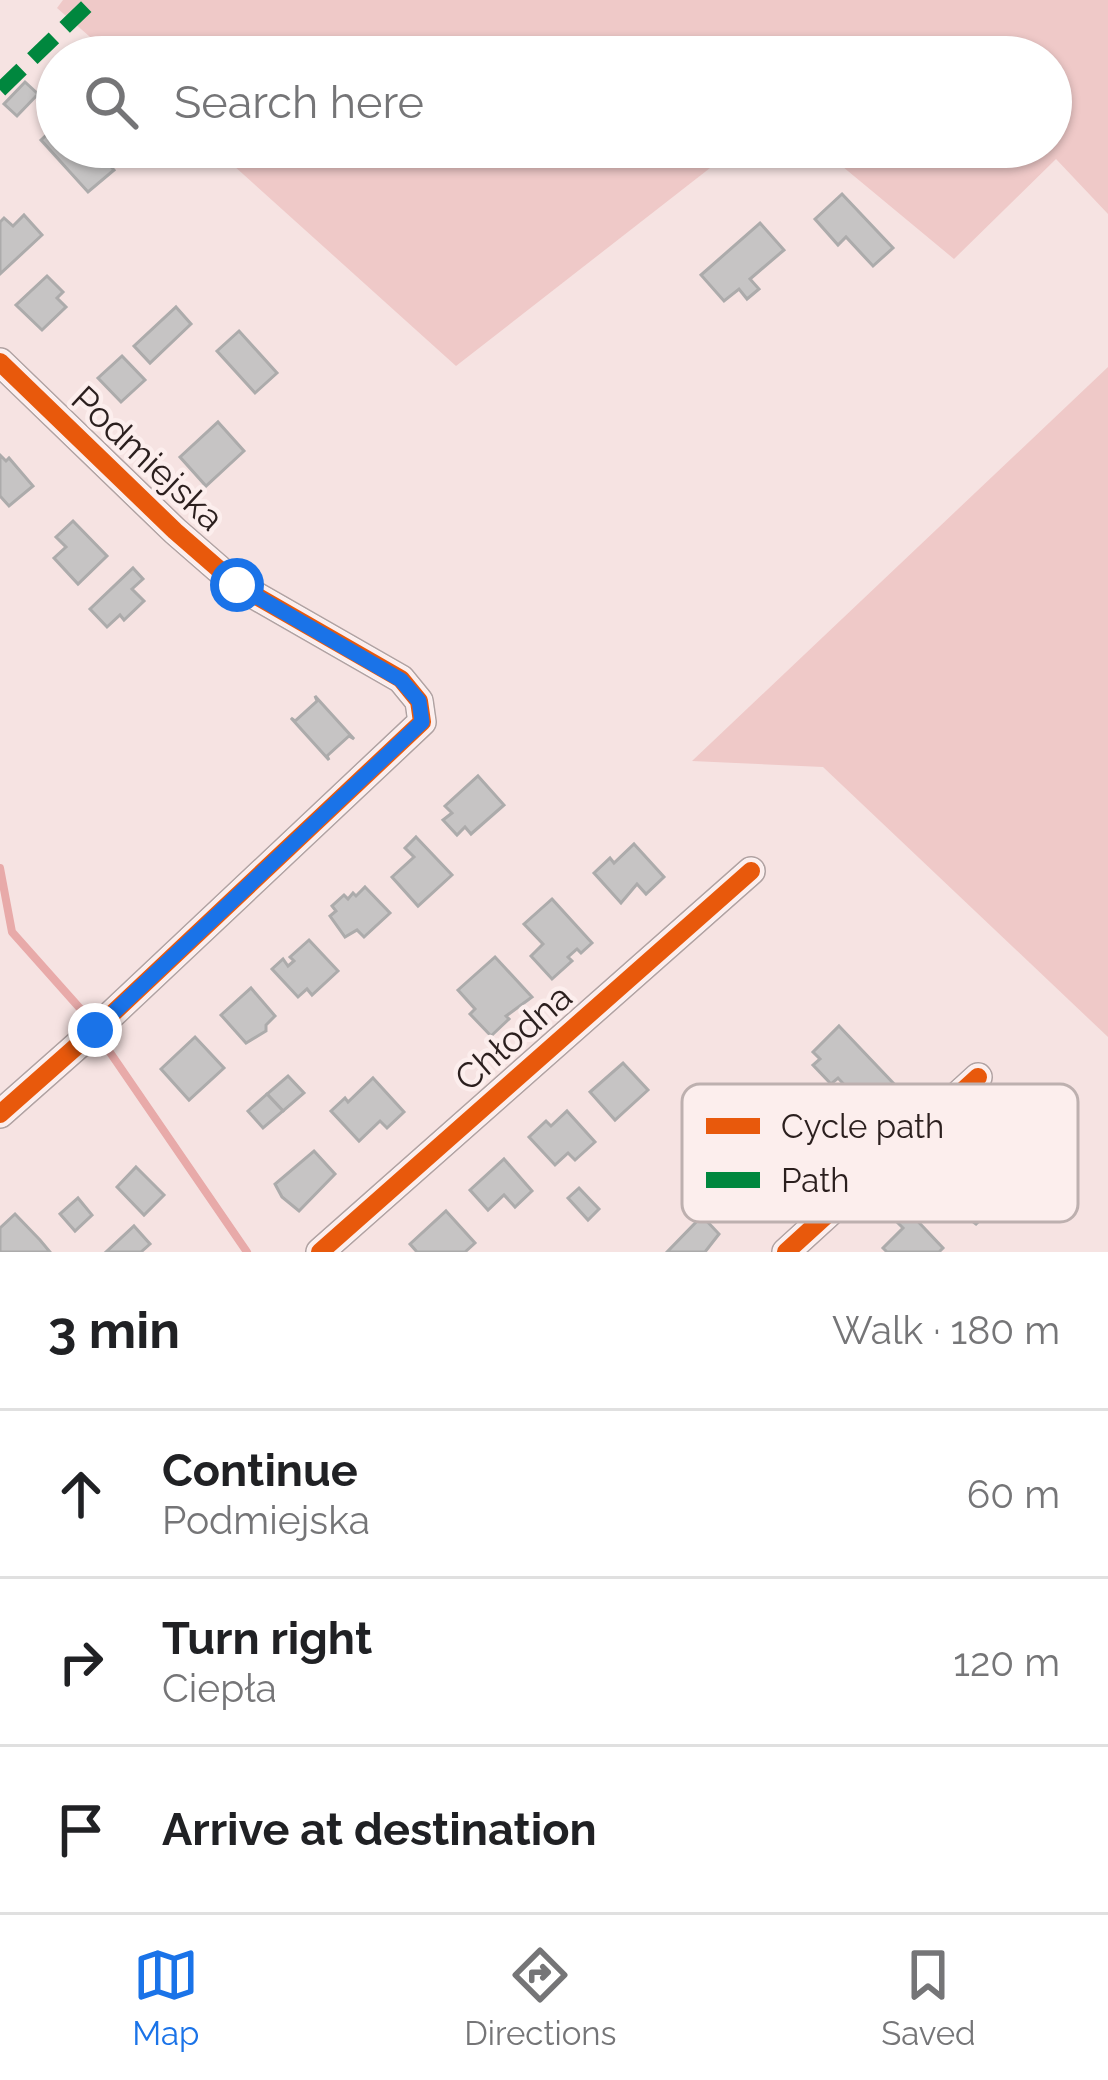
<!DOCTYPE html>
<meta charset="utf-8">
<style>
:root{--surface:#fff;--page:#f6f6f6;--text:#202124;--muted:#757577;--line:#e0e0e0;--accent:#1a73e8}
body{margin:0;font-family:Raleway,sans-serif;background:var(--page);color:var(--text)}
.stop{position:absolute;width:36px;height:36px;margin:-27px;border:9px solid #1a73e8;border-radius:50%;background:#fff}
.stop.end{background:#1a73e8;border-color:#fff;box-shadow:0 3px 12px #0008}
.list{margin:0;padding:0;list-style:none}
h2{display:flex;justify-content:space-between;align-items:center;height:156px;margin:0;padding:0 48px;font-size:51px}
h2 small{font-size:39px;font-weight:400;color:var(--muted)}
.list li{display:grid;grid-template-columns:78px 1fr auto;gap:36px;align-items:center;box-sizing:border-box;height:168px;padding:0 48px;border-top:3px solid var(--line)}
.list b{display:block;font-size:45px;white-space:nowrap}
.list p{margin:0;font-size:39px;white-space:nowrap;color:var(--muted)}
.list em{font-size:39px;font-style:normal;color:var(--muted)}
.icon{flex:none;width:66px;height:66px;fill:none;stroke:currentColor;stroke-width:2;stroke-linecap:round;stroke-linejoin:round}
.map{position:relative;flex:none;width:1108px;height:1252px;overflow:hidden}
.search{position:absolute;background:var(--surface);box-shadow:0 3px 9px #0004;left:36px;right:36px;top:36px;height:132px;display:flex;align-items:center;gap:30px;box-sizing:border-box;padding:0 42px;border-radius:66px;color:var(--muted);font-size:45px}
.sheet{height:660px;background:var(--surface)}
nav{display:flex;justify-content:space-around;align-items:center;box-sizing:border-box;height:168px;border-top:3px solid var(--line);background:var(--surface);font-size:33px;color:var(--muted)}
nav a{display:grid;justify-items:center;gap:6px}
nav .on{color:var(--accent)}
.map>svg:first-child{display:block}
</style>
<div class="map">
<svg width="1108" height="1252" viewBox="0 0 1108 1252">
<rect width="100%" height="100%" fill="#f6e3e2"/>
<g fill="#efc9c8">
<path d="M63,0H1108V214L1056,159L954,259L819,147H1051V57H113L57,8Z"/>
<path d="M213,147H737L456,366Z"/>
<path d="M1108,367V1037L823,767L692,761Z"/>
</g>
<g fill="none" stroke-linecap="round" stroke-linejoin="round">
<g stroke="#e8aaa9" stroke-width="8">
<path d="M0,868L12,932L85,1014"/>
<path d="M107,1048L247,1252"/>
</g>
</g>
<g fill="#c6c4c4" stroke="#acabab" stroke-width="3">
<path d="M25,82L38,94L17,116L4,104Z"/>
<path d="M57,125V147H93L114,170L88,192L41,140Z"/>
<path d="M842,194L893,248L873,266L846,237L838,245L815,219Z"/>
<path d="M24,215L42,235L0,274V222L4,218L13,226Z"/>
<path d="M760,223L784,250L750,279L759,289L747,299L739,289L724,301L701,275Z"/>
<path d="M47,276L63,292L57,298L66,307L42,330L16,305Z"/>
<path d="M176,307L191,324L150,363L134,346Z"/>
<path d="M239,331L277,373L255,393L217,351Z"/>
<path d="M122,356L145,380L121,402L98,378Z"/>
<path d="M218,422L244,451L206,486L180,457Z"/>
<path d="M0,455L6,461L9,458L33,486L9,506L0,496Z"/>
<path d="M73,521L107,556L78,584L54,558L66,547L56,537Z"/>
<path d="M133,568L143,579L132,589L144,601L124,620L120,615L107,627L90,609Z"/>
<path d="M315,696L354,739L349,736L327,756L329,760L291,718L295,721L317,701Z"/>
<path d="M478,776L504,805L471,834L465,827L457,835L443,820L452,813L445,806Z"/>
<path d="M416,837L452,875L418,906L392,877L414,857L405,848Z"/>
<path d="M634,844L664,877L646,894L637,884L621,903L594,873L610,858L614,863Z"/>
<path d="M365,887L390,913L364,937L357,930L345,937L330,916L336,911L332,906L344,895L348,899L353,893L356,896Z"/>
<path d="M552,899L592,943L581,953L577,949L568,957L572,961L552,979L531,956L543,944L524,924Z"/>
<path d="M309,940L338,971L312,995L307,989L298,997L272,969L283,959L288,966L294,961L290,957Z"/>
<path d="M495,957L532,997L506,1016L509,1019L491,1036L470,1014L475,1009L458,990Z"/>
<path d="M251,988L275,1016L266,1025V1031L246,1043L221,1015Z"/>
<path d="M839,1026L896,1086L863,1117L845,1098L851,1092L838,1078L831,1084L813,1065L820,1059L813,1052Z"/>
<path d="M195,1037L224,1068L189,1100L161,1069Z"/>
<path d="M623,1063L648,1090L615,1120L590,1092Z"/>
<path d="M288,1076L304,1093L283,1111L267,1094Z"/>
<path d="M373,1078L404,1112L387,1128L380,1121L359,1141L331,1111L345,1098L348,1102Z"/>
<path d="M267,1094L283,1111L263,1128L248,1111Z"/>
<path d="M567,1111L595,1142L575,1160L568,1153L555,1165L529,1137L546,1121L551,1126Z"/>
<path d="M314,1151L335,1174L299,1211L282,1197L275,1184Z"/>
<path d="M973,1154L1009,1193L976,1224L954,1207L947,1193L964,1178L956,1170Z"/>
<path d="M504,1159L532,1191L515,1207L504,1195L488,1210L470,1190Z"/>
<path d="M136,1167L164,1195L144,1215L117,1187Z"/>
<path d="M579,1188L599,1209L588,1220L568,1198Z"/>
<path d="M78,1198L92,1215L75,1231L60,1214Z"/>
<path d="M446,1211L475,1243L465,1252H417L410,1244Z"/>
<path d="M909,1212L943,1248L939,1252H887L883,1248L903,1228L898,1223Z"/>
<path d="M15,1214L40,1240L50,1252H0V1228Z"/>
<path d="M702,1216L719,1234L705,1252H667Z"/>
<path d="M134,1226L150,1244L141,1252H106Z"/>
</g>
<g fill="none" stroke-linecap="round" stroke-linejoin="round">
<defs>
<g id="minor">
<path d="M0,362L175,531L237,585L401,679L419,701L422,722L95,1030L0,1114"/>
<path d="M320,1252L751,871"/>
<path d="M786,1252L978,1077"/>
</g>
</defs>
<use href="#minor" stroke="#b1a2a2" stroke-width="30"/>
<use href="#minor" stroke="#fefbfb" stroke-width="27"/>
<path stroke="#00873e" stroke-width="15" stroke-dasharray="30 15" stroke-linecap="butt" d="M0,90L93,0"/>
<defs>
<g id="cycleway">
<path d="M0,362L175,531L237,585L401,679L419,701L422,722L95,1030L0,1114"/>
<path d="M320,1252L751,871"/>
<path d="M786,1252L978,1077"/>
</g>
</defs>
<use href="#cycleway" stroke="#fceeed" stroke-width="26"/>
<use href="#cycleway" stroke="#e8590c" stroke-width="18"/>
</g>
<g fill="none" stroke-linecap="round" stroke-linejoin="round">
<path stroke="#1a73e8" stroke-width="15" d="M95,1030L422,722L419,701L401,680L237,585"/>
</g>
<g text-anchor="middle" stroke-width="9" stroke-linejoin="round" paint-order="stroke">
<g font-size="36" fill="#2b1f1e" stroke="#fceeed">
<text transform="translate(148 458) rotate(43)" y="13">Podmiejska</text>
<text transform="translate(513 1037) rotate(-41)" y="13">Chłodna</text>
</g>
</g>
<rect x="682" y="1084" width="396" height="138" rx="18" fill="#fceeed" stroke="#bdb0af" stroke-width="3"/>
<rect x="706" y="1118" width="54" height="16" fill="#e8590c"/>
<rect x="706" y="1172" width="54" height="16" fill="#00873e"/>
<g font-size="33" fill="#2b1f1e">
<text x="781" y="1138">Cycle path</text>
<text x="781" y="1192">Path</text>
</g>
</svg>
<div class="stop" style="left:237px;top:585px"></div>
<div class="stop end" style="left:95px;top:1030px"></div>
<div class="search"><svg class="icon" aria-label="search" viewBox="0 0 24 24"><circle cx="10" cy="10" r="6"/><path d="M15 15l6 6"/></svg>Search here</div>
</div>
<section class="sheet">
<h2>3 min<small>Walk · 180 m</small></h2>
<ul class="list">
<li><svg class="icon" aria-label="ahead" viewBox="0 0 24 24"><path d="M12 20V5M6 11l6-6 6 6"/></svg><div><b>Continue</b><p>Podmiejska</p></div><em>60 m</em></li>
<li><svg class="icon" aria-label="right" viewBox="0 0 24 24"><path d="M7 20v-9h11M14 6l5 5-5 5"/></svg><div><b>Turn right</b><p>Ciepła</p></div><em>120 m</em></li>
<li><svg class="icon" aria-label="arrive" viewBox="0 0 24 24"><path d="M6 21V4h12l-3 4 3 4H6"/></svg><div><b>Arrive at destination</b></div></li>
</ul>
</section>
<nav>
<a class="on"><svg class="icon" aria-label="map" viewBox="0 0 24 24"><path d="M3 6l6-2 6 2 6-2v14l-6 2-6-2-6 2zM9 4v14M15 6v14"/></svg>Map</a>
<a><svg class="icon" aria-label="directions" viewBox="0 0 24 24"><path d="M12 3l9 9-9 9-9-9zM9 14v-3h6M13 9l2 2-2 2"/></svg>Directions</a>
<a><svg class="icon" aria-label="saved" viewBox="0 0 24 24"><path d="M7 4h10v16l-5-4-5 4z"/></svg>Saved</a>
</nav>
